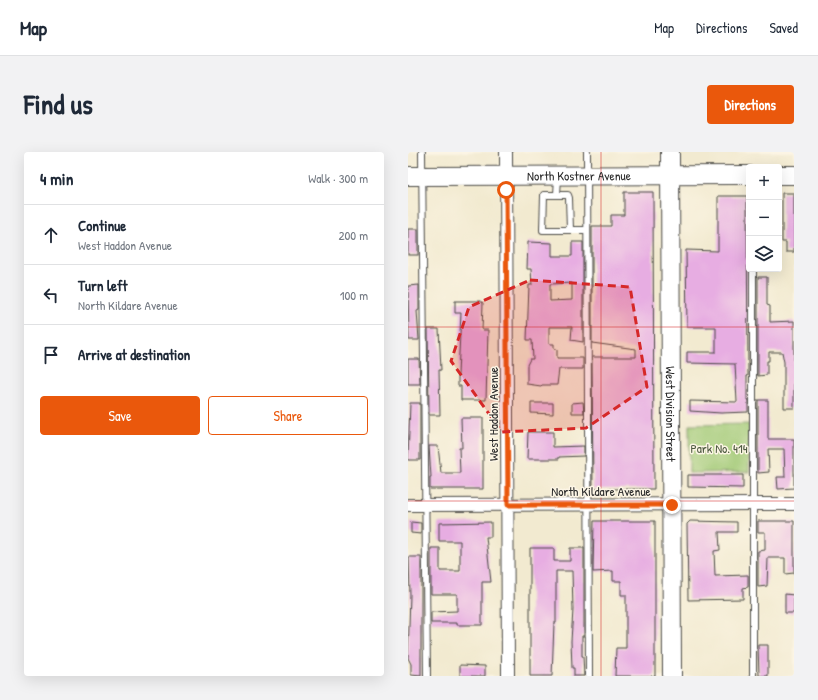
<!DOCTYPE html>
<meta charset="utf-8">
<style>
:root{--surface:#fff;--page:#f2f2f3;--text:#1f2937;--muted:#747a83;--line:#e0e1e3;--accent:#ea580c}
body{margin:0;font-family:"Patrick Hand",sans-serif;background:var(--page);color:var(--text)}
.controls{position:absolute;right:12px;top:12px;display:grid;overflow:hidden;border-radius:4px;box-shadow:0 4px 16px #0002}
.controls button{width:36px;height:36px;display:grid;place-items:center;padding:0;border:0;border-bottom:1px solid var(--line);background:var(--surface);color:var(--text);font:20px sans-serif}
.stop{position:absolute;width:12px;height:12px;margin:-9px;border:3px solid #ea580c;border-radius:50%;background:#fff}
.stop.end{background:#ea580c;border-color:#fff;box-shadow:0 1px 4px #0008}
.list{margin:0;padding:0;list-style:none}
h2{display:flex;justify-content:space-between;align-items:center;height:52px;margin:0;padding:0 16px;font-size:17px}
h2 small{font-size:13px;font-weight:400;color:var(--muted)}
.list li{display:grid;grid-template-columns:26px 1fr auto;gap:12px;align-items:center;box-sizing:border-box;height:60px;padding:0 16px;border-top:1px solid var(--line)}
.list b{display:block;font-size:15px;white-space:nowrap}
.list p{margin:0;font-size:13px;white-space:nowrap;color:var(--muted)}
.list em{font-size:13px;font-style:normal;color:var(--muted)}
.actions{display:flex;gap:8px;padding:12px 16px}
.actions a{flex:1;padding:9px 0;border:1px solid var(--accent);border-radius:4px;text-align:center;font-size:14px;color:var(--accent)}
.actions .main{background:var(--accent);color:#fff}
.icon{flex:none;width:22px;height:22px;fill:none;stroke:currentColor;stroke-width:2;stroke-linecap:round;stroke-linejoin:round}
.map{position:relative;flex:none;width:386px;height:524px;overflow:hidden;border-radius:4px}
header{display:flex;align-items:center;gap:24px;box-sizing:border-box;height:56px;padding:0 20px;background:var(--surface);border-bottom:1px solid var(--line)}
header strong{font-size:19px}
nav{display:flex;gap:22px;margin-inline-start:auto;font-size:14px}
.intro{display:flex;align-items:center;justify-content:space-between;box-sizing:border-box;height:96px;padding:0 24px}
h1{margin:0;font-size:28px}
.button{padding:10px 18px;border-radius:4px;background:var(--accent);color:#fff;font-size:14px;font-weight:700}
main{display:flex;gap:24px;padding:0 24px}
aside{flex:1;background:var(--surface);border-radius:4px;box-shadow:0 4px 16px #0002}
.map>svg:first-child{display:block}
</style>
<header>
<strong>Map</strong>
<nav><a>Map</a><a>Directions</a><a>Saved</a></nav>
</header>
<div class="intro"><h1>Find us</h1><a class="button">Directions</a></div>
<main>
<aside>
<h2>4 min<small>Walk · 300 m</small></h2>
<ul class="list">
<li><svg class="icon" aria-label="ahead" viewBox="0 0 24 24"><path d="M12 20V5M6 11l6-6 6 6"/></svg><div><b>Continue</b><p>West Haddon Avenue</p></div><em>200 m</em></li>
<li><svg class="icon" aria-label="left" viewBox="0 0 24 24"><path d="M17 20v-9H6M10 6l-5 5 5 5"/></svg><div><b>Turn left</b><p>North Kildare Avenue</p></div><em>100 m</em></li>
<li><svg class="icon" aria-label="arrive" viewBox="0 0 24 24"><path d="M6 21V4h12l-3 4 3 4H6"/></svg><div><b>Arrive at destination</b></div></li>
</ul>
<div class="actions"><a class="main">Save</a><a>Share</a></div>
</aside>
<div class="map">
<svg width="386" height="524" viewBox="0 0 386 524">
<rect width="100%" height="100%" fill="#fcf5e5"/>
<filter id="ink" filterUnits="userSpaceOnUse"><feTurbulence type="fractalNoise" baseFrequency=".025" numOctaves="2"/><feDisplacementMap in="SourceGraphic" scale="8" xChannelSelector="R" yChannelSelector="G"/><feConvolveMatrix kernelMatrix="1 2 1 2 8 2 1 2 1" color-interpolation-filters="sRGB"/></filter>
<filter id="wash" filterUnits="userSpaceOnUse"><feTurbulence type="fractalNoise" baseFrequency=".012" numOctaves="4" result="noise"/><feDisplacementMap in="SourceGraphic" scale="16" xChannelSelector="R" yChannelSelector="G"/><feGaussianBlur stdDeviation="0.9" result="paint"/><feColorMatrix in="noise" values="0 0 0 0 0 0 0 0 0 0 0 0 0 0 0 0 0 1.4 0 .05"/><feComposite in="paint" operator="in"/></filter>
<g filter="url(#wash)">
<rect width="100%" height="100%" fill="#f2ead0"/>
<path fill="#a0c975" stroke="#667a50" d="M341,272V320L281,321V273Z"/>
<g id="blocks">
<g fill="#e7ade2" fill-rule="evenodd">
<path d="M216,40H245L246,337H185L184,205H228V197L184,191V74H203V63H216Z"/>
<path d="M374,41H386V100H378V90H374Z"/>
<path d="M310,44H339L340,224H339V248H340V260L313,261L282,259V249L329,250L327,212L279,211V200H308V175H279L278,98L310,99Z"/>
<rect x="0" y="77" width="10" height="26"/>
<path d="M120,90L144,91V104H164V90H175V190L163,188L164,175H141V192H146V197H149V206H175V217H151L149,233H134L133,234L119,232V213L122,207H125L124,188H119L121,133H124L123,117H119ZM164,131V148L142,149V132Z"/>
<path d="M350,125H359V153L362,154V170L386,169V256H376V210L374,200H361V209H359V223L350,224Z"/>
<path d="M11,133V158L9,159L11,188H1L0,134Z"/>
<path d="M47,149H72L75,151L74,178H80L78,248H53V234H50V222L53,161H47Z"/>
<path d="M20,177H31L33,218H31L32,263H21Z"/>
<path d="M0,207H11L12,232H0Z"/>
<path d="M350,248H360V287H386V336L370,337L369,325H377L376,297H360L361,320L350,321Z"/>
<path d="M175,250L176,261H164V251Z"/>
<path d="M2,251H12V308H0Z"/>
<path d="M123,251H145V262L123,261Z"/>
<path d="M53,266H75V337H22V325H23L21,294H30L33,321H52L51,296H54Z"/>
<path d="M120,280H145V295L176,294V304L151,305V307H119Z"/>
<path d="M280,323H335V336L280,335Z"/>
<path d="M186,369H247V524H207L208,496H218V443H213V429H205V419L185,420Z"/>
<path d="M282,369L329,370V380H311L312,398L306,399L307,424L340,423V435L335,436V447L280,448L279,372Z"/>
<path d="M350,369H386V421L377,422V406H360L359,434L350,435V399L357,398V380H350Z"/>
<path d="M3,370L13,371V382L3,381Z"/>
<path d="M83,370V385H78L83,430H74V473H49V471H23V460L49,459V442H23V396H32V419H52V389H31V371Z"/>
<path d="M122,396H146V409H162V396H176V484H174V504H175L176,524H166V516H164L163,489L165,458L164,419H148V471H146L144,524H122Z"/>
<path d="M1,405H13V524L3,523V512L0,506L2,443Z"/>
<path d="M377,442L386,443V461H377Z"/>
<path d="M350,493H360V524H351Z"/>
<path d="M52,513L77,514V524H52Z"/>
</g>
</g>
</g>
<g filter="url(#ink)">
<use href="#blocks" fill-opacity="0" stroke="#494844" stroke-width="1"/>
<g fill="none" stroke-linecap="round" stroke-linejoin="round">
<defs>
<g id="lane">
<path d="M14,0L19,524"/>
<path d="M179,0L181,524"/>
<path d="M149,43L150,25"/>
<path d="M162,78L161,46L160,43H136L135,78H179"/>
<path d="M345,117V524"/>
</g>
<g id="street">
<path d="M98,0L100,524"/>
<path d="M0,353L386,352"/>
</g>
<g id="secondary">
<path id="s1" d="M262,0L264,524"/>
<path d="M371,23H386"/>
<path id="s2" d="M0,24L341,23"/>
</g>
</defs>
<use href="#lane" stroke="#494844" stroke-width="8"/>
<use href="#street" stroke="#494844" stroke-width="14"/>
<use href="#secondary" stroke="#494844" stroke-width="20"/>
<use href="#lane" stroke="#fff" stroke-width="6"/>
<use href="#street" stroke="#fff" stroke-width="12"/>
<use href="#secondary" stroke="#fff" stroke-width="18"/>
</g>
</g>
<g fill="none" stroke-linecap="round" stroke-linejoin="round" filter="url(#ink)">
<path stroke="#ea580c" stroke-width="5" d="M98,38L100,353H264"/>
</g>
<path fill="#d62828" fill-opacity="0.2" stroke="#d62828" stroke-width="3" stroke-dasharray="8 5" stroke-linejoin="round" d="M122,128L222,135L239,235L178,276L94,280L43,209L61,155Z"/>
<path fill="none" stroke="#d62828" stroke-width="1" stroke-opacity="0.55" d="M193,0V524M0,175H386M0,349H386"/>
<g text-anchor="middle" stroke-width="3" stroke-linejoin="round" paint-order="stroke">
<g font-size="13" fill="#2b2b2b" stroke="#fcf5e5">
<text dy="5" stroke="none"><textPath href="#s2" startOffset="171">North Kostner Avenue</textPath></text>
<text transform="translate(85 262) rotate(-90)" y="5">West Haddon Avenue</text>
<text dy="5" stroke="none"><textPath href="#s1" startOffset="262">West Division Street</textPath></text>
<text x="193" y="344">North Kildare Avenue</text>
</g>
<g font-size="13" fill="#4e5a41" stroke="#fcf5e5">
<text x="311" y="301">Park No. 414</text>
</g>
</g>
</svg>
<div class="controls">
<button>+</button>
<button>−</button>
<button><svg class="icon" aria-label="layers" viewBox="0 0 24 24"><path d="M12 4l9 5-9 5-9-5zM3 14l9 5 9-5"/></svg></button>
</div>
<div class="stop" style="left:98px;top:38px"></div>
<div class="stop end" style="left:264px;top:353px"></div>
</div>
</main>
